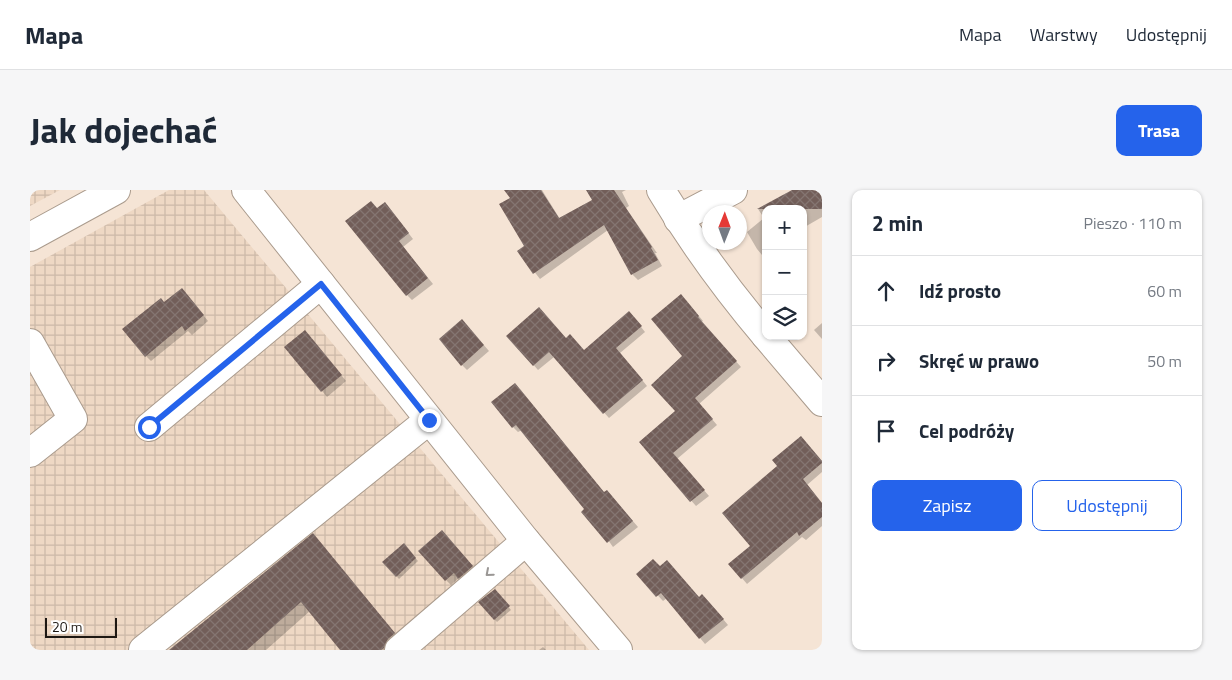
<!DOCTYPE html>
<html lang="pl">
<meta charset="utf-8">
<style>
:root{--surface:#fff;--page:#f6f6f7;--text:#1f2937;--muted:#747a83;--line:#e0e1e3;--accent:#2563eb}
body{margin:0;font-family:"Titillium Web",sans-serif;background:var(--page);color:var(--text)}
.controls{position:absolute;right:15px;top:15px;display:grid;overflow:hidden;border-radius:10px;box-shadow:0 1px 4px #0004}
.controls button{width:45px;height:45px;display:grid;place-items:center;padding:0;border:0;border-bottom:1px solid var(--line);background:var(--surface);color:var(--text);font:25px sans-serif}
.compass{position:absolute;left:672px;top:15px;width:45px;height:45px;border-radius:50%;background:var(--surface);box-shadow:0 1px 4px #0004;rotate:1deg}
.scale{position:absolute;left:15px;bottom:12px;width:72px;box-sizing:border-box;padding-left:5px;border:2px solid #1e1813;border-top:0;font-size:14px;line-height:18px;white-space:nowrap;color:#1e1813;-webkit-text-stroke:4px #fff;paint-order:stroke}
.stop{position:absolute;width:15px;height:15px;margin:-11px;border:4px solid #2563eb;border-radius:50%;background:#fff}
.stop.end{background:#2563eb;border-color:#fff;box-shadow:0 1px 5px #0008}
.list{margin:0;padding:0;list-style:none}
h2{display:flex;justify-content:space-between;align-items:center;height:65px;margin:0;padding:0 20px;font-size:21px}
h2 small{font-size:16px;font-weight:400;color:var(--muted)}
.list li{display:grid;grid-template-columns:32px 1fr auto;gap:15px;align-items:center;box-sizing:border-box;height:70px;padding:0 20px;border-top:1px solid var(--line)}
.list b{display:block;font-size:19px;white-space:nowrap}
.list em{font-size:16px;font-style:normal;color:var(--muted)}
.actions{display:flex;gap:10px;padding:15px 20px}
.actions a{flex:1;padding:11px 0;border:1px solid var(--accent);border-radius:10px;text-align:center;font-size:18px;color:var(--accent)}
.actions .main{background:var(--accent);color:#fff}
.icon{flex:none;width:28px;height:28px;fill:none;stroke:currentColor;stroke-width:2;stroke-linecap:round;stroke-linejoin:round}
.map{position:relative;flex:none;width:792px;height:460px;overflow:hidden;border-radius:10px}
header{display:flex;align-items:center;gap:30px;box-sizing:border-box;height:70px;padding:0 25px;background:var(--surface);border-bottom:1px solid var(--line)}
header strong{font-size:24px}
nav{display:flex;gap:28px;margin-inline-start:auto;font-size:18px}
.intro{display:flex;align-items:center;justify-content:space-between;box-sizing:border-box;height:120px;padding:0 30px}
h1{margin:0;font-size:35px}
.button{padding:12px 22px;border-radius:10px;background:var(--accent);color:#fff;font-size:18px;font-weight:700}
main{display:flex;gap:30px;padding:0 30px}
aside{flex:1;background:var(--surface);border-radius:10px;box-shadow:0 1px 4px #0004}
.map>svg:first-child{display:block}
</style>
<header>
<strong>Mapa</strong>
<nav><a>Mapa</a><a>Warstwy</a><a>Udostępnij</a></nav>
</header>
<div class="intro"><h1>Jak dojechać</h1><a class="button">Trasa</a></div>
<main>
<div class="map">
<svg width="792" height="460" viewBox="0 0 792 460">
<defs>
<pattern id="industrial-grid" width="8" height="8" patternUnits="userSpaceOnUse" patternTransform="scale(1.25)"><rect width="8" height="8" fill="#eed8c4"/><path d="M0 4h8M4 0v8" fill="none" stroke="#ccb9a8"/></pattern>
<pattern id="building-cross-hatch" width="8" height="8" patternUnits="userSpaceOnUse" patternTransform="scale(1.25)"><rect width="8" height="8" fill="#725e59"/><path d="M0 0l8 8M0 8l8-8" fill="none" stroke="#847571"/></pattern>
</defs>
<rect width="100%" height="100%" fill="#f5e4d5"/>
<g fill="url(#industrial-grid)">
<path d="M0,0H30L0,16Z"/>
<path d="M139,0H174L559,460H0V77Z"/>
</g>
<g fill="#0003">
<path d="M495,0H512L530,29L563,10L558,0H596L592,2L599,16L596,18L627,63H625L632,76L608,90L602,84L578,40L510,89L489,62L496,56Z"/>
<path d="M767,0H792V27L773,38V19H736V63L732,65L727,59L717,42L734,28L728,19Z"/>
<path d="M360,19L383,49L373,57L403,94L382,110L377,105L348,20Z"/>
<path d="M157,105L178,131L162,145L158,141L121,171L116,166L135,114Z"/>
<path d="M656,110L673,131L671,132L711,177L669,214L687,235L647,269L679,306L666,316L610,252L647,221L654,167Z"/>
<path d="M604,128L615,142L590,163L617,196L579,228L524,167L508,180L478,146L536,149L555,161Z"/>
<path d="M792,133V149L784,140Z"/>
<path d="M437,136L459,161L437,180L432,175Z"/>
<path d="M280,147L316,191L297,207L256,157Z"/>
<path d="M490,199L575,304L582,307L608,337L583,357L556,319L492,240L488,242L483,237Z"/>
<path d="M776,253L792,271V282L777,295L792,313V336L776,350L772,347L717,394L700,374L722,356Z"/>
<path d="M283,345L373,453L366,460H311L280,421L236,460H141Z"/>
<path d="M417,347L448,382L434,393L429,388L421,395L416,390Z"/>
<path d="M374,355L388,371L369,389L354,372Z"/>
<path d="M630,377L670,408L678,411L698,435L675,454L637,408L633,411L608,384Z"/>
<path d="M465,400L481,420L467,432L450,413Z"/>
<path d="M513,457L516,460H509Z"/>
</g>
<g fill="url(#building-cross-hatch)">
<path d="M474,0H511L529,28L562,10L556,0H584L622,57L621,58L628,70L601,85L574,35L503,84L487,61L494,56L469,14L480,8Z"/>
<path d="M762,0H792V19H727Z"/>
<path d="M341,11L347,18L355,12L379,43L369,51L398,88L376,106L315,31Z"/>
<path d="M152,98L174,125L155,141L152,136L115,167L92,139L131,108L134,112Z"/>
<path d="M651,104L669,126L668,127L707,171L665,208L683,229L643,263L675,300L660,312L609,252L645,221L621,195L652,166L621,129Z"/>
<path d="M509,117L536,148L540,144L554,160L599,121L612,136L586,158L613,190L573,224L519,162L503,176L476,146Z"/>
<path d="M432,129L454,155L431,176L409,149Z"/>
<path d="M275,140L312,185L291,202L254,157Z"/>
<path d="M485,193L574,302L577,300L603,331L577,353L551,322L554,319L486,235L482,238L461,212Z"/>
<path d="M771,246L792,271V273L773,289L792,313V327L769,346L767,342L711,389L698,374L720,356L692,323L747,276L742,270Z"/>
<path d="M412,340L443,376L428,389L424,383L415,391L388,361Z"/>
<path d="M283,343L365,443L358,449L354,458L351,460H310L271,412L217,460H139Z"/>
<path d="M374,353L386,368L366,387L352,372Z"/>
<path d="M623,369L630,376L637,370L669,407L672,404L694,429L669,449L631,403L626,407L606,384Z"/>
<path d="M465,399L480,416L464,430L448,412Z"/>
</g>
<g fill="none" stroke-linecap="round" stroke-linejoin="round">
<defs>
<g id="minor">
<path d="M216,0L496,351L588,460"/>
<path d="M631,0C662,52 697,100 736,146"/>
<path d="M648,29L703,0"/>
<path d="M0,47L86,0"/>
<path d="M736,146L792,212"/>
<path d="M0,153L43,229L0,263"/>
<path d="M119,237L291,94"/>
<path d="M113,460L399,230"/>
<path d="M369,460L496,351"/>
</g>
</defs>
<use href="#minor" stroke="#aa9b8d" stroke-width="30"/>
<use href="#minor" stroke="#fff" stroke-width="28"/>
</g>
<defs><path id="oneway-chevron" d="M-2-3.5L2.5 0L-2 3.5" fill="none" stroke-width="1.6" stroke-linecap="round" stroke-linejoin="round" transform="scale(1.25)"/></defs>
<use stroke="#9a9795" href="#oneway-chevron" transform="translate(459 383) rotate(139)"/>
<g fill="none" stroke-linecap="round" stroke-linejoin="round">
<path stroke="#2563eb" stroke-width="6" d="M119,237L291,94L399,230"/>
</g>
</svg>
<div class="controls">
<button>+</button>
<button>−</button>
<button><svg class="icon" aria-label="layers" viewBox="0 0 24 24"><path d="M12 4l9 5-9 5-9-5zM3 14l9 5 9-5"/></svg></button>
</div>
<svg class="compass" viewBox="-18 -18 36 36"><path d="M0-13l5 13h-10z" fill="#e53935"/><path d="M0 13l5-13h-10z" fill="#747a83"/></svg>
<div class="scale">20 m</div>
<div class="stop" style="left:119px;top:237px"></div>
<div class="stop end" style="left:399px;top:230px"></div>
</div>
<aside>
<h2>2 min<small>Pieszo · 110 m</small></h2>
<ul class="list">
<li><svg class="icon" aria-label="ahead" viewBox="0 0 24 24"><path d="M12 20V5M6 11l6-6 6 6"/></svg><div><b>Idź prosto</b></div><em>60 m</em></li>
<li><svg class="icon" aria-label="right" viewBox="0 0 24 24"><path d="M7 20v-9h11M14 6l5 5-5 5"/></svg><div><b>Skręć w prawo</b></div><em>50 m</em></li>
<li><svg class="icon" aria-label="arrive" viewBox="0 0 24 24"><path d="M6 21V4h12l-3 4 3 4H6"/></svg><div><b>Cel podróży</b></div></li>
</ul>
<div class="actions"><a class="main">Zapisz</a><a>Udostępnij</a></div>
</aside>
</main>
